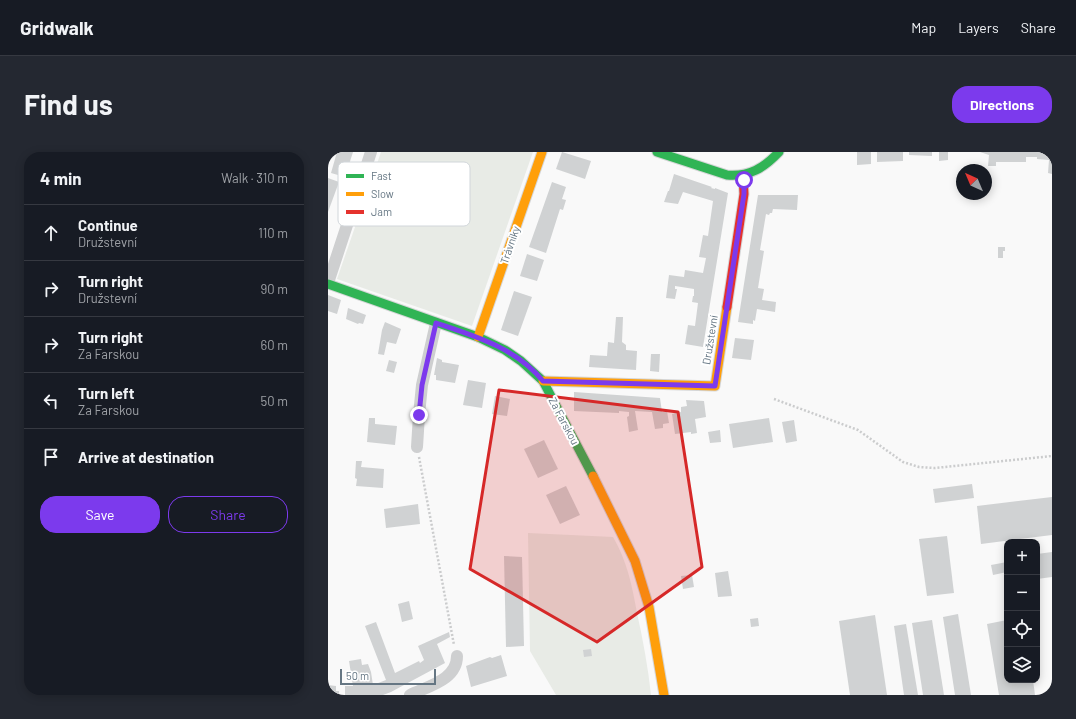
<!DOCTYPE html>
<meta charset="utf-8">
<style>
:root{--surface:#171b24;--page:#242831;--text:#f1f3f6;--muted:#9ea1a6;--line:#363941;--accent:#7c3aed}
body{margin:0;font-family:Barlow,sans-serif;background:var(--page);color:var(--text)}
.controls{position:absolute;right:12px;bottom:12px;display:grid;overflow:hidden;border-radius:8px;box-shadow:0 2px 10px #0003}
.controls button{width:36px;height:36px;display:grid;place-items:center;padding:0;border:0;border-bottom:1px solid var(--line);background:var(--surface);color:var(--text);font:20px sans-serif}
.compass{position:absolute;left:628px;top:12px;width:36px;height:36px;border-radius:50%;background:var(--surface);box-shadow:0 2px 10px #0003;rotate:316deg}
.scale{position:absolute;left:12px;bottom:10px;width:96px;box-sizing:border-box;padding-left:4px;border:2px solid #657683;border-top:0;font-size:11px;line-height:14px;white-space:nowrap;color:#657683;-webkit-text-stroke:3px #fff;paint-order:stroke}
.stop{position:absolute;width:12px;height:12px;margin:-9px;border:3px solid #7c3aed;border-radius:50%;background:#fff}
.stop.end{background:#7c3aed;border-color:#fff;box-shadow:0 1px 4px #0008}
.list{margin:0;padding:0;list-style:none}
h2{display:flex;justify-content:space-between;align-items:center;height:52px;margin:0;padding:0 16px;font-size:17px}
h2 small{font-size:13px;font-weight:400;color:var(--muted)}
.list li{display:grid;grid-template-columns:26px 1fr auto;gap:12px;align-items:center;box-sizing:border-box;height:56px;padding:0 16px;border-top:1px solid var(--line)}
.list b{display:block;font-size:15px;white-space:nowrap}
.list p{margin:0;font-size:13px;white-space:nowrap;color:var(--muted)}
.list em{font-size:13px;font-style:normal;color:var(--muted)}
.actions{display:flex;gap:8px;padding:12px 16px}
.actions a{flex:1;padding:9px 0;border:1px solid var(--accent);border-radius:16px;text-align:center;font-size:14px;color:var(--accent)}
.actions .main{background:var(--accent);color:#fff}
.icon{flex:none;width:22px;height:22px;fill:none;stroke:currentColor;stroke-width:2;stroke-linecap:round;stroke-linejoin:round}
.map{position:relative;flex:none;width:724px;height:543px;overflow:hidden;border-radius:16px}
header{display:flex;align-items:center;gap:24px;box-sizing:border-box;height:56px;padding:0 20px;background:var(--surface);border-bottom:1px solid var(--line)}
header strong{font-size:19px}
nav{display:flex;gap:22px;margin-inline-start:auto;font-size:14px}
.intro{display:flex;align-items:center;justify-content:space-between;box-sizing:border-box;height:96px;padding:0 24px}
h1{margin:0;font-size:28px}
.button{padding:10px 18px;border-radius:16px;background:var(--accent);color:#fff;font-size:14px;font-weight:700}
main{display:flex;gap:24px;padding:0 24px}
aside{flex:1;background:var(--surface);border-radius:16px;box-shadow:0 2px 10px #0003}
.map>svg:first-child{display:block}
</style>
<header>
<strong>Gridwalk</strong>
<nav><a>Map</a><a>Layers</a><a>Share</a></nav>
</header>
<div class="intro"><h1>Find us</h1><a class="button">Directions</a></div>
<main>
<aside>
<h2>4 min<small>Walk · 310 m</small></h2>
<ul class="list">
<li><svg class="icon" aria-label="ahead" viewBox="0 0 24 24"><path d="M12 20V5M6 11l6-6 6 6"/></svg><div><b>Continue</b><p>Družstevní</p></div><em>110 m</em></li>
<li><svg class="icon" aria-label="right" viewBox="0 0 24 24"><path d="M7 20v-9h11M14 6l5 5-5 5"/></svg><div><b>Turn right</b><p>Družstevní</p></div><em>90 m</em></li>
<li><svg class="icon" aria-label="right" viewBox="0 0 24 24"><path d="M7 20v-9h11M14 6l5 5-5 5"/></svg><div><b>Turn right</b><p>Za Farskou</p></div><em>60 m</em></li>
<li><svg class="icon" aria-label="left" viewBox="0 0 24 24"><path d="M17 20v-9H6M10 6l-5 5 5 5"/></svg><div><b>Turn left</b><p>Za Farskou</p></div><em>50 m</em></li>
<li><svg class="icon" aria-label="arrive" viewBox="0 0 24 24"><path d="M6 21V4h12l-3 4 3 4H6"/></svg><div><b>Arrive at destination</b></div></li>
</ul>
<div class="actions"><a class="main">Save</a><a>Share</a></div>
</aside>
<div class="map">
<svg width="724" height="543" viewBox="0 0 724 543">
<rect width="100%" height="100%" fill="#f9f9f9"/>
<g fill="#e8ebe6">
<path d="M53,0H205L144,174L9,127Z"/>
<path d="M200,381L285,385C299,409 304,433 309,461C315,488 320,515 323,543H228L202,499Z"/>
</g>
<g fill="#d0d2d3">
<path d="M9,0H25L17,25L3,21Z"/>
<path d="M234,0L263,9L257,27L228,17Z"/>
<path d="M529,0H543V12L529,13Z"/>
<path d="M549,0H575V9L549,10Z"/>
<path d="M581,0H604V4L581,3Z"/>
<path d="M611,0H620V8L611,9Z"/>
<path d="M652,0H724V22L720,21L721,8L709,7V5H698V10H668V14H660L661,3Z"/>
<path d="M346,22L384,35L383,36L387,37V36L400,41L375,195L357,192L360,173L367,174L370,151L364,150L365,144H366V137L347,134V137H349L347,147L338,146L341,123L356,125L357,118L375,121L378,106L371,105L375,83L380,84L385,49L355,40L350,52L336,50L340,39H341Z"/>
<path d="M0,26L11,30L0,60Z"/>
<path d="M224,30L238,35L234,47L238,48L235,58L232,57L218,101L201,95Z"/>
<path d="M430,43H470L469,58L445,57L444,61H442L441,63L438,62L432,98L436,99L430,136L436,137L434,148L448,150L447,160L429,157L427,169L425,168V172L410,170Z"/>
<path d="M670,95H677V99H675V106H670Z"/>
<path d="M199,102L216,108L209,129L192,124Z"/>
<path d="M186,139L204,145L190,184L173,178Z"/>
<path d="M0,143L13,148L9,162L0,159Z"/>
<path d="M20,156L38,163L35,172L31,171L30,172L18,167Z"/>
<path d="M288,165H295L294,190L298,193V198L309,199L308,218L261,215L262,203L279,204L280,190L286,191Z"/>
<path d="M57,170L73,177L68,192L59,190L56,203L50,202L54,178Z"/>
<path d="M407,186L426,188L423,208L404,206Z"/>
<path d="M323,202H332L331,220L322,219Z"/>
<path d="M109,206L114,208V210L131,213L127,231L108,228V223H106Z"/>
<path d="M61,208L69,210L66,221L58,219Z"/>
<path d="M140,228L158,231L154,256L135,253Z"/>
<path d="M246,240L332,246L334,260L339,259L341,271L335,272V276L327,277L324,260L307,259L310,278L301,280L299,265L301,264V260L291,259V261L246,259Z"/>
<path d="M167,244L182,247L179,264L164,262Z"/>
<path d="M358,248L376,249L378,265L367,267L369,281L363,282V280L347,282L344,262L353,260V255L359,254Z"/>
<path d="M41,266H47V272L69,274L67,293L39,290Z"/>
<path d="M441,266L445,290L405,296L401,272Z"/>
<path d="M466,268L469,289L458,291L454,270Z"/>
<path d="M392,278L393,290L382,291L380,280Z"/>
<path d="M216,288L230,317L210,326L196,297Z"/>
<path d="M28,309H34L33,315L56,317L55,336L28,334L29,327L27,326Z"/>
<path d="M644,332L646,346L607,351L605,337Z"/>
<path d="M238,334L252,363L232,372L218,343Z"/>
<path d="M724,345V383L653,392L649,354Z"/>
<path d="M90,352L92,372L58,376L56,357Z"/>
<path d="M619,384L626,441L599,444L591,387Z"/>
<path d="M724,400V425L709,427V402Z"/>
<path d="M176,404L194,405L196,494L178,495Z"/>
<path d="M679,410V420L665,423L663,413Z"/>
<path d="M400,419L404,444L390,445L387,421Z"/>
<path d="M364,423L366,435L355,437L353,424Z"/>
<path d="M81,449L85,467L74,470L70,452Z"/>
<path d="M630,462L643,543H627L615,465Z"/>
<path d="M547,463L559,543H522L511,469Z"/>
<path d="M430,466L431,474L423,475L422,467Z"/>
<path d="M604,468L616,543H595L584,471Z"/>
<path d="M679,468V528H705L707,543H671L659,472Z"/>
<path d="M48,470L67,521L91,509L92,511L96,508L90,494L121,480L122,485L109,492L117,511L63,540L55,543H17V534H25L21,509L33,507L34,513L40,512L43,520L45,533L58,528L37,474Z"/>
<path d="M578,472L590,543H576L566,474Z"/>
<path d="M263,497L264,504L256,505L255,498Z"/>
<path d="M173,503L179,524L143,535L138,514L162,505L164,506Z"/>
<path d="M0,533L8,534V539H11V543H0Z"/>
</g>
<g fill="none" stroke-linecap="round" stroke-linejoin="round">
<defs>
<g id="fast">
<path d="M329,0L399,23C421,25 436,16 451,0"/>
<path d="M0,132L150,185L177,198L193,209L215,229L265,324"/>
</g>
<g id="slow">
<path d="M150,185L214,0"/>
<path d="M215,229L387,234L399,155"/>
<path d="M265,324L307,409L321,455L336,543"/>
</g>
<path id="jam" d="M399,155L416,42L415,24"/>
</defs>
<use href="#fast" stroke="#d5d6d7" stroke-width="11"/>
<use href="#slow" stroke="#d5d6d7" stroke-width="11"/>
<use href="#jam" stroke="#d5d6d7" stroke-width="11"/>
<g stroke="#cbcccd" stroke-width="2.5" stroke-dasharray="2 2" stroke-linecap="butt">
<path d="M446,247L530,278L575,310L591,315L607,316L724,304"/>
<path d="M91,305L126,493"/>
</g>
<g stroke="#cecfd0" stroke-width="12">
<path d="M0,131L43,0"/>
<path d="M89,295L91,263L94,233L108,171"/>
<path d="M82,543C100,534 129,528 129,504"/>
</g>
<use href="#fast" stroke="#30b455" stroke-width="9"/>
<use href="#slow" stroke="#ff9f0a" stroke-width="9"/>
<use href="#jam" stroke="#e5322d" stroke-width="9"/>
</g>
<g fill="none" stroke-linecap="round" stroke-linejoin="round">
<path stroke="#7c3aed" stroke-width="5" d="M91,263L94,233L108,171C147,184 188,196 215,229L387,234L416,42V28"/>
</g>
<path fill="#d62828" fill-opacity="0.2" stroke="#d62828" stroke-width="3" stroke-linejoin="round" d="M171,238L350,260L374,415L269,490L142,417Z"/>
<g text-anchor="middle" stroke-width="4" stroke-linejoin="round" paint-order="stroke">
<g font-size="11" fill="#657683" stroke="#fff">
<text transform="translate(182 93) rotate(-71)" y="4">Trávníky</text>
<text transform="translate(382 188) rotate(-81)" y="4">Družstevní</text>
<text transform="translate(236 269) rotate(62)" y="4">Za Farskou</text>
</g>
</g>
<rect x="10" y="10" width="132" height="64" rx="6" fill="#fff" stroke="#d1d6da" stroke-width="1"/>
<rect x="18" y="22" width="18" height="4" fill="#30b455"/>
<rect x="18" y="40" width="18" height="4" fill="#ff9f0a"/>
<rect x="18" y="58" width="18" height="4" fill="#e5322d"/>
<g font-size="11" fill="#657683">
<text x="43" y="28">Fast</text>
<text x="43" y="46">Slow</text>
<text x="43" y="64">Jam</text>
</g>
</svg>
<div class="controls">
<button>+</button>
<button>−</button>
<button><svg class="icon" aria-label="locate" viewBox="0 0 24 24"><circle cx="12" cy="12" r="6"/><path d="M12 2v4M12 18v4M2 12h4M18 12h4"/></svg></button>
<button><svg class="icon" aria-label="layers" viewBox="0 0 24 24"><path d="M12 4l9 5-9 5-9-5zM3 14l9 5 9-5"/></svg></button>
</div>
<svg class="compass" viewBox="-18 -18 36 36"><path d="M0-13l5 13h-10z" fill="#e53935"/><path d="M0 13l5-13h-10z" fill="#9ea1a6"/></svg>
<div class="scale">50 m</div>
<div class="stop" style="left:416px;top:28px"></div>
<div class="stop end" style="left:91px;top:263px"></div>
</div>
</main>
